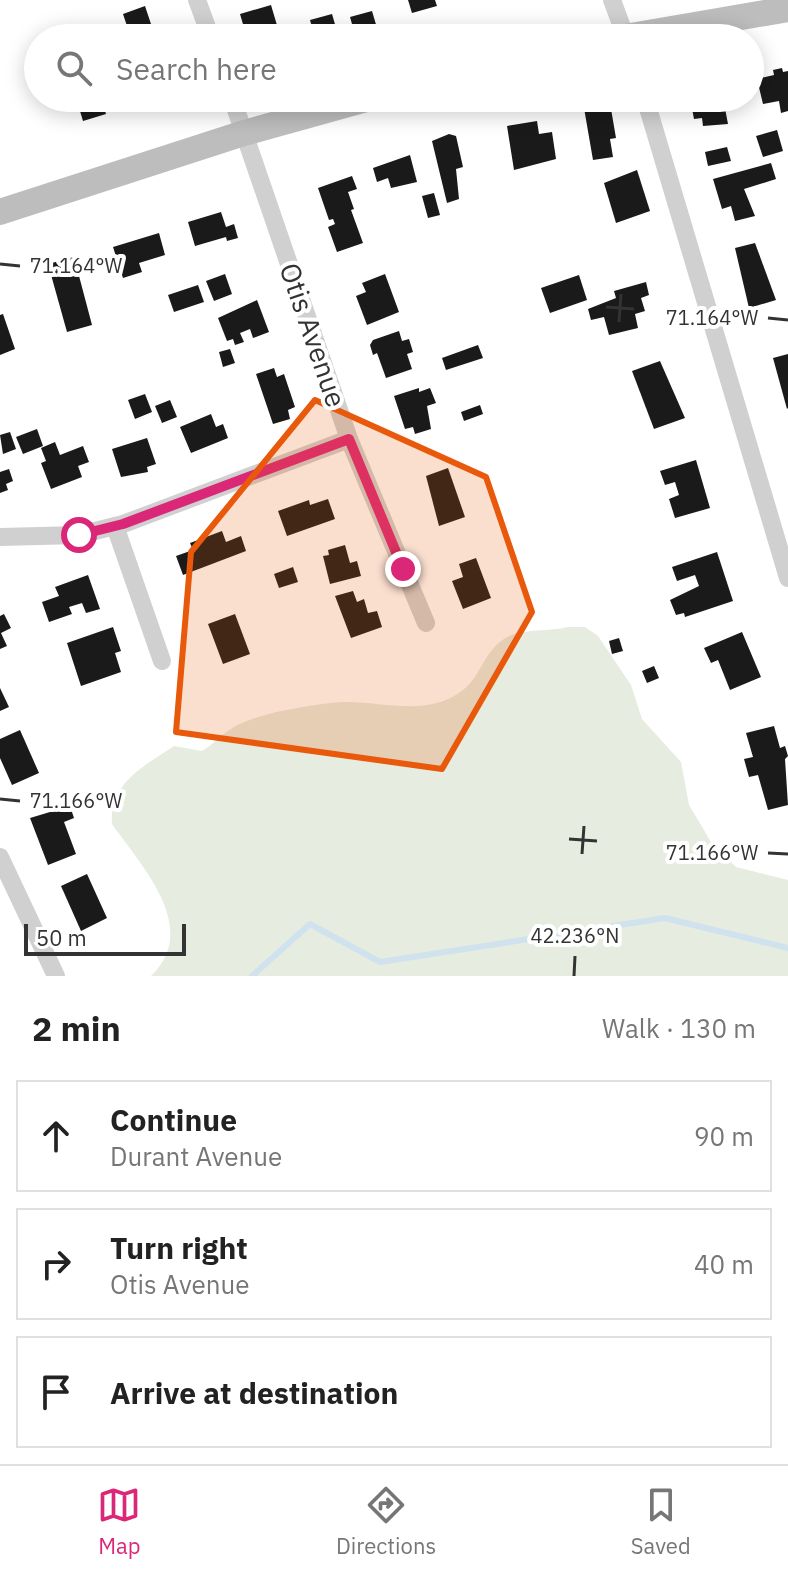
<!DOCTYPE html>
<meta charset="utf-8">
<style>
:root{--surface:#fff;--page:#f6f6f6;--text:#222;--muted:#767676;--line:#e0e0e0;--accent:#db2777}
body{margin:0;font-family:"IBM Plex Sans",sans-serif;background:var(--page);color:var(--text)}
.scale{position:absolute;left:24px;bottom:20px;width:162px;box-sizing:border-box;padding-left:8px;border:4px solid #333;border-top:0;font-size:22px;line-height:28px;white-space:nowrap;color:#333;-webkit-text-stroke:6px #fff;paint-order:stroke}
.stop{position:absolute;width:24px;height:24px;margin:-18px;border:6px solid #db2777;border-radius:50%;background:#fff}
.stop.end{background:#db2777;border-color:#fff;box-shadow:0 2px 8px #0008}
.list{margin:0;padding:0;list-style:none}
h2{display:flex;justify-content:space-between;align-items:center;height:104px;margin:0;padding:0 32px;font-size:34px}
h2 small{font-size:26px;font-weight:400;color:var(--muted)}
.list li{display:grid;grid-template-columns:52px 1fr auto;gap:24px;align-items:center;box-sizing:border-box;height:112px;margin:0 16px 16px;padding:0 16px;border:2px solid var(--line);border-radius:0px}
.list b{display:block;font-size:30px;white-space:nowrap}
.list p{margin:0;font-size:26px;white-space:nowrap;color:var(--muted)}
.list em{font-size:26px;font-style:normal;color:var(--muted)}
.icon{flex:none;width:44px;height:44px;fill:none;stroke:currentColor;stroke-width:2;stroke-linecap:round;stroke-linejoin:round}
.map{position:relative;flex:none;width:788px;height:976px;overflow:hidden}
.search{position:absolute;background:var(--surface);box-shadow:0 4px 20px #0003;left:24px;right:24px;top:24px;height:88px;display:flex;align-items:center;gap:20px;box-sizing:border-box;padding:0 28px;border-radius:44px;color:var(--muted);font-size:30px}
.sheet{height:488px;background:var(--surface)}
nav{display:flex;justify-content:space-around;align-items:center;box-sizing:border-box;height:112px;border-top:2px solid var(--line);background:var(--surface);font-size:22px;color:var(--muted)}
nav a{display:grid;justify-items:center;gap:4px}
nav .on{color:var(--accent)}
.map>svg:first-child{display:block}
</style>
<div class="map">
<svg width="788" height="976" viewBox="0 0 788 976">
<rect width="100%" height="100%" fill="#fff"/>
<path fill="#e6ecdf" d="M568,627H585L598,636L631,685L642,719L681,762L689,805L714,847L736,867L788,880V976H151C201,928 142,867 112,824C109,783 144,766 174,746L202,751C213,745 220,735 231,729C253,714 305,706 331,703C370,698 408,715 446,700C483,685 478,656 504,639C520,628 548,632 568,627Z"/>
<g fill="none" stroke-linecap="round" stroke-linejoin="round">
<path stroke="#cfe2ee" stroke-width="6" d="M252,976L310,924L380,962L665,918L788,948"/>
</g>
<g fill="#1a1a1a">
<path d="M408,0H435L437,6L412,13Z"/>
<path d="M271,5L279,32L262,38H232L231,35L245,31L240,14Z"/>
<path d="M145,6L152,27L130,35L123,14Z"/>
<path d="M372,11L380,38H356L350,17Z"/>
<path d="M332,14L339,38H315L310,20Z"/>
<path d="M782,68L783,72L788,71V111L781,113L779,101L763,104L757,79L774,75L773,70Z"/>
<path d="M76,98H101L106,114L83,121Z"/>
<path d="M153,98H172V99L155,104Z"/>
<path d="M690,98H723L728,124L703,126L702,118L694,119Z"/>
<path d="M610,103L616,138L610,139L613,157L593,160L584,108Z"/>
<path d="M537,121L539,134L552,132L556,159L514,170L507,126Z"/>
<path d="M777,130L783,151L763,157L756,136Z"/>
<path d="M449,134L456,136L463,167L456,169L459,199L447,203L432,141Z"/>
<path d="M727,147L731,161L708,166L705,152Z"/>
<path d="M410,155L417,182L391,188L388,178L377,182L373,168Z"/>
<path d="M771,163L776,179L744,189L755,216L735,221L731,206L722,209L713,179Z"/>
<path d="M637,170L650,211L616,223L604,183Z"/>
<path d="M352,176L357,189L348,192L354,209L351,210L363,243L337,252L328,227L335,224L333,219L329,220L318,188Z"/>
<path d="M434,193L440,215L428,218L422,196Z"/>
<path d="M221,212L226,227L234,224L238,238L227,241L226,237L195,246L188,222Z"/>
<path d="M159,233L165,255L139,263L142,272L123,278L113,247Z"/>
<path d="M755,243L776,300L749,308L735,248Z"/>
<path d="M74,257L92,325L67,332L48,264Z"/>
<path d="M225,274L232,294L214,301L206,281Z"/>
<path d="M385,274L399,312L367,325L356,296L366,292L362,283Z"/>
<path d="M579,275L587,300L550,313L541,288Z"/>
<path d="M646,282L649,295L641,298L645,311L635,314L638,328L609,335L604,317L591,320L588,309L616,298L614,291Z"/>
<path d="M198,285L204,302L174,312L168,295Z"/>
<path d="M257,300L269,332L253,338L250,329L240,333L244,342L235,345L233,339L227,341L218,318Z"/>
<path d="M3,314L15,349L0,355V315Z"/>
<path d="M399,331L402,341L409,339L413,352L407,354L412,369L386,378L377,353L373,355L370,345L373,340Z"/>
<path d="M478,345L483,358L446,370L442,358Z"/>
<path d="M230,349L235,363L223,367L219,352Z"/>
<path d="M788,354V408L787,409L773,358Z"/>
<path d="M660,361L685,418L654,429L632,371Z"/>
<path d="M274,368L277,377L284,374L295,407L288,410L290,419L273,424L256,374Z"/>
<path d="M419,388V392L430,388L436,403L427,406L431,429L415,434L413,427L405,429L394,396Z"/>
<path d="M145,394L152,412L135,419L128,400Z"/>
<path d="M170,400L177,417L162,423L155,406Z"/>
<path d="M480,405L483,414L464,421L461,412Z"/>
<path d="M211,414L216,427L223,424L228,438L191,453L180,427Z"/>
<path d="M37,429L43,446L23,454L16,437Z"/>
<path d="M10,432L16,449L3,454L0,435Z"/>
<path d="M147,438L156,464L147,467L148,472L121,477L112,449Z"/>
<path d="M55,442L60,455L83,446L89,462L78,466L82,477L51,489L41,463L46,461L41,448Z"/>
<path d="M696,460L710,508L675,518L669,499L679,495L675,482L665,485L660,471Z"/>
<path d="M448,468L465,517L439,526L426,476Z"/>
<path d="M9,469L13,481L6,484L8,490L0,493V472Z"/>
<path d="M328,499L335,519L287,536L278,511L309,500L310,505Z"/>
<path d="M222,531L226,542L241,536L246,551L183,575L176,556L193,550L190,543Z"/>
<path d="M345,545L350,563L357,561L361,576L330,584L323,556L329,555L328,550Z"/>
<path d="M717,552L733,601L685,617L684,613L676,615L670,600L699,586L695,575L677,581L672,567Z"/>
<path d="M476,558L491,598L463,609L452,581L463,577L459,564Z"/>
<path d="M293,567L298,582L279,588L274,574Z"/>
<path d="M88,575L100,609L86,613L82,603L69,607L72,614L49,622L42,602L59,596L55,587Z"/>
<path d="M353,591L357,602L364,599L368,613L377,611L382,627L351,638L335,596Z"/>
<path d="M4,614L11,628L1,633L7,646L0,649V616Z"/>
<path d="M235,614L250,654L223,664L208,624Z"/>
<path d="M113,627L121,651L115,653L121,672L81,686L67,643Z"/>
<path d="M742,632L761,677L730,690L718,660L711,663L704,648Z"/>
<path d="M619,638L623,651L612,654L609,641Z"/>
<path d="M654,666L659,678L647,683L642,671Z"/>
<path d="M0,688L9,707L0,711Z"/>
<path d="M774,726L780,748L785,746L788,756L785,759L788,805L768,810L758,775L749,777L744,759L753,757L746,733Z"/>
<path d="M20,730L39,773L12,785L0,758V739Z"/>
<path d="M70,806L74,818L64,822L76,854L48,865L30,818Z"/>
<path d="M87,874L107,918L81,931L61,886Z"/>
</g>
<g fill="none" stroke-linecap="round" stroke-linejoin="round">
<g stroke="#d0d0d0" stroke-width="18">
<path d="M197,0L211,38"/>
<path d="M612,0L626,38"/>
<path d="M232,98L349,439L426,623"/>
<path d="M645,98L788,578"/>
<path d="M115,526L162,661"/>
<path d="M0,537L79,535L123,524L349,439"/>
<path d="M0,857L56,976"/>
</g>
<g stroke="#bdbdbd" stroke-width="26">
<path d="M619,38L788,9"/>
<path d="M0,212L244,133L370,98"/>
</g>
</g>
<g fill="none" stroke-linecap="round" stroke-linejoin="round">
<path stroke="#db2777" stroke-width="10" d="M79,535L123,524L349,439L403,569"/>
</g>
<path fill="#e8590c" fill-opacity="0.2" stroke="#e8590c" stroke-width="6" stroke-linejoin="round" d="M315,400L486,477L532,612L442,769L176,732L191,552Z"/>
<path fill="none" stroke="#333" stroke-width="3" d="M0,264L20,266M606,307L634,309M768,318L788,320M619,322L621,294M0,799L20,801M569,839L597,841M768,853L788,854M582,854L584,826M574,976L575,956"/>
<g text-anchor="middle" stroke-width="8" stroke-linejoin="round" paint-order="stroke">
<g font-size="28" fill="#333" stroke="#fff">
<text transform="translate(313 335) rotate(71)" y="10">Otis Avenue</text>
</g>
</g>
<g font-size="20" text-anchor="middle" fill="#333" stroke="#fff" stroke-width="8" stroke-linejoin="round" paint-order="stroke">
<text x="76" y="273">71.164°W</text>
<text x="712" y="325">71.164°W</text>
<text x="76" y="808">71.166°W</text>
<text x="712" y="860">71.166°W</text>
<text x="575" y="943">42.236°N</text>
</g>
</svg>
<div class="scale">50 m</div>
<div class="stop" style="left:79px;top:535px"></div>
<div class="stop end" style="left:403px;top:569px"></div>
<div class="search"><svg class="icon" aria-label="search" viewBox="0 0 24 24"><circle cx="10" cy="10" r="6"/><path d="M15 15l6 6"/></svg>Search here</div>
</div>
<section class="sheet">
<h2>2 min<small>Walk · 130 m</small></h2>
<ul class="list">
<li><svg class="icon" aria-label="ahead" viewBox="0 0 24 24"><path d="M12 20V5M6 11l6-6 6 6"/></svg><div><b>Continue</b><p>Durant Avenue</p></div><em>90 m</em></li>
<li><svg class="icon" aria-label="right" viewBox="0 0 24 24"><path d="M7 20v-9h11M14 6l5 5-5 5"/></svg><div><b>Turn right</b><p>Otis Avenue</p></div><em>40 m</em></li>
<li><svg class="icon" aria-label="arrive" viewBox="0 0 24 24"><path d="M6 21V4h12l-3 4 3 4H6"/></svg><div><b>Arrive at destination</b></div></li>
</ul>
</section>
<nav>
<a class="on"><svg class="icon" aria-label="map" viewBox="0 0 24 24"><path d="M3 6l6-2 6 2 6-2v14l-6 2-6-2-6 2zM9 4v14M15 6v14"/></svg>Map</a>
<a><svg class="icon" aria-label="directions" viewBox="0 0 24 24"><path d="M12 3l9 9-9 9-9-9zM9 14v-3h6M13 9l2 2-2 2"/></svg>Directions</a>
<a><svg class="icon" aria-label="saved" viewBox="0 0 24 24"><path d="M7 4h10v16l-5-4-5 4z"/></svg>Saved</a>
</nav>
